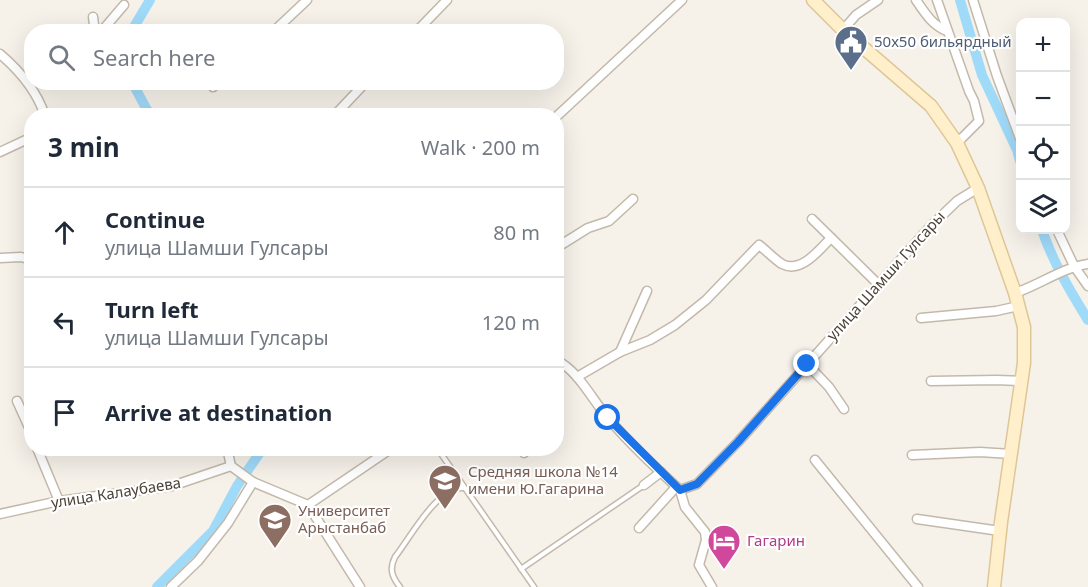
<!DOCTYPE html>
<meta charset="utf-8">
<style>
:root{--surface:#fff;--page:#f6f6f7;--text:#1f2937;--muted:#747a83;--line:#e0e1e3}
body{margin:0;font-family:"Noto Sans",sans-serif;background:var(--page);color:var(--text)}
.controls{position:absolute;right:18px;top:18px;display:grid;overflow:hidden;border-radius:12px;box-shadow:0 6px 24px #0002}
.controls button{width:54px;height:54px;display:grid;place-items:center;padding:0;border:0;border-bottom:2px solid var(--line);background:var(--surface);color:var(--text);font:30px sans-serif}
.stop{position:absolute;width:18px;height:18px;margin:-14px;border:4px solid #1a73e8;border-radius:50%;background:#fff}
.stop.end{background:#1a73e8;border-color:#fff;box-shadow:0 2px 6px #0008}
.list{margin:0;padding:0;list-style:none}
h2{display:flex;justify-content:space-between;align-items:center;height:78px;margin:0;padding:0 24px;font-size:26px}
h2 small{font-size:20px;font-weight:400;color:var(--muted)}
.list li{display:grid;grid-template-columns:39px 1fr auto;gap:18px;align-items:center;box-sizing:border-box;height:90px;padding:0 24px;border-top:2px solid var(--line)}
.list b{display:block;font-size:22px;white-space:nowrap}
.list p{margin:0;font-size:20px;white-space:nowrap;color:var(--muted)}
.list em{font-size:20px;font-style:normal;color:var(--muted)}
.icon{flex:none;width:33px;height:33px;fill:none;stroke:currentColor;stroke-width:2;stroke-linecap:round;stroke-linejoin:round}
.map{position:relative;flex:none;width:1088px;height:587px;overflow:hidden}
.search{position:absolute;background:var(--surface);box-shadow:0 6px 24px #0002;left:24px;top:24px;width:540px;height:66px;display:flex;align-items:center;gap:15px;box-sizing:border-box;padding:0 21px;border-radius:24px;color:var(--muted);font-size:22px}
.panel{position:absolute;background:var(--surface);box-shadow:0 6px 24px #0002;left:24px;top:108px;width:540px;height:348px;border-radius:24px}
.map>svg:first-child{display:block}
</style>
<div class="map">
<svg width="1088" height="587" viewBox="0 0 1088 587">
<rect width="100%" height="100%" fill="#f6f2ea"/>
<g fill="none" stroke-linecap="round" stroke-linejoin="round">
<g stroke="#a0daf9" stroke-width="10">
<path d="M960,0L982,75L1017,150L1020,161"/>
<path d="M131,32L150,0"/>
<path d="M132,82L147,110L154,116"/>
<path d="M1042,230C1053,262 1070,291 1088,320"/>
<path d="M157,587L213,531L237,486L263,448"/>
</g>
<defs>
<g id="service">
<path d="M437,448L534,587"/>
<path d="M444,494L450,469"/>
<path d="M521,569L644,485"/>
<path d="M400,587C392,577 389,569 395,557C410,538 437,487 463,488"/>
</g>
<g id="minor">
<path d="M916,0C925,13 932,25 947,31"/>
<path d="M937,0L969,91L974,101L979,121L957,143"/>
<path d="M973,0L997,76L1020,138"/>
<path d="M93,17L95,32"/>
<path d="M843,30L856,15L878,0"/>
<path d="M101,32L124,5"/>
<path d="M273,32L307,0"/>
<path d="M416,32L447,0"/>
<path d="M0,54C20,71 37,91 45,116"/>
<path d="M213,87L218,82"/>
<path d="M334,116L366,82"/>
<path d="M556,117L682,0"/>
<path d="M0,152L32,137"/>
<path d="M812,219L878,284"/>
<path d="M1057,230L1074,266L1088,286"/>
<path d="M556,248L588,228L609,221L633,199"/>
<path d="M0,258L21,257L32,260"/>
<path d="M1015,293C1039,285 1064,267 1088,264"/>
<path d="M921,318L996,311L1019,306"/>
<path d="M620,352L647,291"/>
<path d="M556,360C579,371 592,400 608,418C630,444 655,467 680,490"/>
<path d="M807,364L829,387L844,409"/>
<path d="M577,377L620,352L650,340L675,325L706,300L759,245C767,251 774,259 782,264C801,274 819,250 831,238"/>
<path d="M931,381L997,380L1021,381"/>
<path d="M17,401L32,434"/>
<path d="M37,448L59,501"/>
<path d="M227,448L231,466L253,482L308,505"/>
<path d="M522,448L524,453"/>
<path d="M912,455L980,452L1011,454"/>
<path d="M815,460L918,587"/>
<path d="M644,485L661,472"/>
<path d="M680,490L697,484L738,442L929,228L957,201L978,188"/>
<path d="M680,490L685,507L705,532L706,540L699,565L712,587"/>
<path d="M308,505L392,448"/>
<path d="M308,505L360,587"/>
<path d="M0,514L59,501L172,486L231,466"/>
<path d="M917,519L1000,531"/>
<path d="M639,528L676,487"/>
<path d="M171,587L198,561L228,523L253,482"/>
</g>
<path id="secondary" d="M813,0L843,30L931,106L957,143L978,188L1015,293L1024,327V363L1001,522L994,587"/>
</defs>
<use href="#service" stroke="#c3b9ab" stroke-width="7"/>
<use href="#minor" stroke="#c3b9ab" stroke-width="11"/>
<use href="#secondary" stroke="#dec796" stroke-width="15"/>
<use href="#service" stroke="#fff" stroke-width="4"/>
<use href="#minor" stroke="#fff" stroke-width="8"/>
<use href="#secondary" stroke="#ffefcb" stroke-width="12"/>
</g>
<g fill="none" stroke-linecap="round" stroke-linejoin="round">
<path stroke="#1a73e8" stroke-width="8" d="M608,418L680,490L697,484L738,442L807,364"/>
</g>
<defs>
<symbol id="civic-pin" viewBox="-11 -11 22 30"><path d="M0 17L-7.5 6A9.5 9.5 0 1 1 7.5 6Z" fill="#5c6f8a" stroke="#fff"/><path d="M-.6-6.5H3V-4.5H.6V-3L4-1V1h2V6H-6V1h2V-1L-.6-3ZM-1.2 2.5V6h2.4V2.5Z" fill="#fff"/></symbol>
<symbol id="school-pin" viewBox="-11 -11 22 30"><path d="M0 17L-7.5 6A9.5 9.5 0 1 1 7.5 6Z" fill="#8d6e63" stroke="#fff"/><path d="M0-5L7-2L0 1L-7-2ZM-4 1L0 2.5L4 1V4Q0 6-4 4Z" fill="#fff"/></symbol>
<symbol id="university-pin" viewBox="-11 -11 22 30"><path d="M0 17L-7.5 6A9.5 9.5 0 1 1 7.5 6Z" fill="#8d6e63" stroke="#fff"/><path d="M0-5L7-2L0 1L-7-2ZM-4 1L0 2.5L4 1V4Q0 6-4 4Z" fill="#fff"/></symbol>
<symbol id="hotel-pin" viewBox="-11 -11 22 30"><path d="M0 17L-7.5 6A9.5 9.5 0 1 1 7.5 6Z" fill="#d1479c" stroke="#fff"/><path d="M-6-4.5h1.5V1H6V5H4.5V3h-9V5H-6ZM-4 0a1.8 1.8 0 1 1 3.6 0ZM.5 0V-2.5h3Q6-2.5 6 0Z" fill="#fff"/></symbol>
</defs>
<g fill-rule="evenodd">
<use href="#civic-pin" x="832" y="23" width="38" height="52"/>
<use href="#school-pin" x="426" y="462" width="38" height="52"/>
<use href="#university-pin" x="256" y="501" width="38" height="52"/>
<use href="#hotel-pin" x="705" y="522" width="38" height="52"/>
</g>
<g text-anchor="middle" stroke-width="4.5" stroke-linejoin="round" paint-order="stroke">
<g font-size="15" fill="#4e5e75" stroke="#fff" text-anchor="start">
<text x="874" y="47">50х50 бильярдный</text>
</g>
<g font-size="15" fill="#4b4236" stroke="#fff">
<text transform="translate(886 276) rotate(-48)" y="5">улица Шамши Гулсары</text>
<text transform="translate(116 493) rotate(-9)" y="5">улица Калаубаева</text>
</g>
<g font-size="15" fill="#785e54" stroke="#fff" text-anchor="start">
<text x="468" y="477">Средняя школа №14<tspan x="468" dy="17">имени Ю.Гагарина</tspan></text>
<text x="298" y="516">Университет<tspan x="298" dy="17">Арыстанбаб</tspan></text>
</g>
<g font-size="15" fill="#b23c85" stroke="#fff" text-anchor="start">
<text x="747" y="546">Гагарин</text>
</g>
</g>
</svg>
<div class="controls">
<button>+</button>
<button>−</button>
<button><svg class="icon" aria-label="locate" viewBox="0 0 24 24"><circle cx="12" cy="12" r="6"/><path d="M12 2v4M12 18v4M2 12h4M18 12h4"/></svg></button>
<button><svg class="icon" aria-label="layers" viewBox="0 0 24 24"><path d="M12 4l9 5-9 5-9-5zM3 14l9 5 9-5"/></svg></button>
</div>
<div class="stop" style="left:608px;top:418px"></div>
<div class="stop end" style="left:807px;top:364px"></div>
<div class="search"><svg class="icon" aria-label="search" viewBox="0 0 24 24"><circle cx="10" cy="10" r="6"/><path d="M15 15l6 6"/></svg>Search here</div>
<section class="panel">
<h2>3 min<small>Walk · 200 m</small></h2>
<ul class="list">
<li><svg class="icon" aria-label="ahead" viewBox="0 0 24 24"><path d="M12 20V5M6 11l6-6 6 6"/></svg><div><b>Continue</b><p>улица Шамши Гулсары</p></div><em>80 m</em></li>
<li><svg class="icon" aria-label="left" viewBox="0 0 24 24"><path d="M17 20v-9H6M10 6l-5 5 5 5"/></svg><div><b>Turn left</b><p>улица Шамши Гулсары</p></div><em>120 m</em></li>
<li><svg class="icon" aria-label="arrive" viewBox="0 0 24 24"><path d="M6 21V4h12l-3 4 3 4H6"/></svg><div><b>Arrive at destination</b></div></li>
</ul>
</section>
</div>
